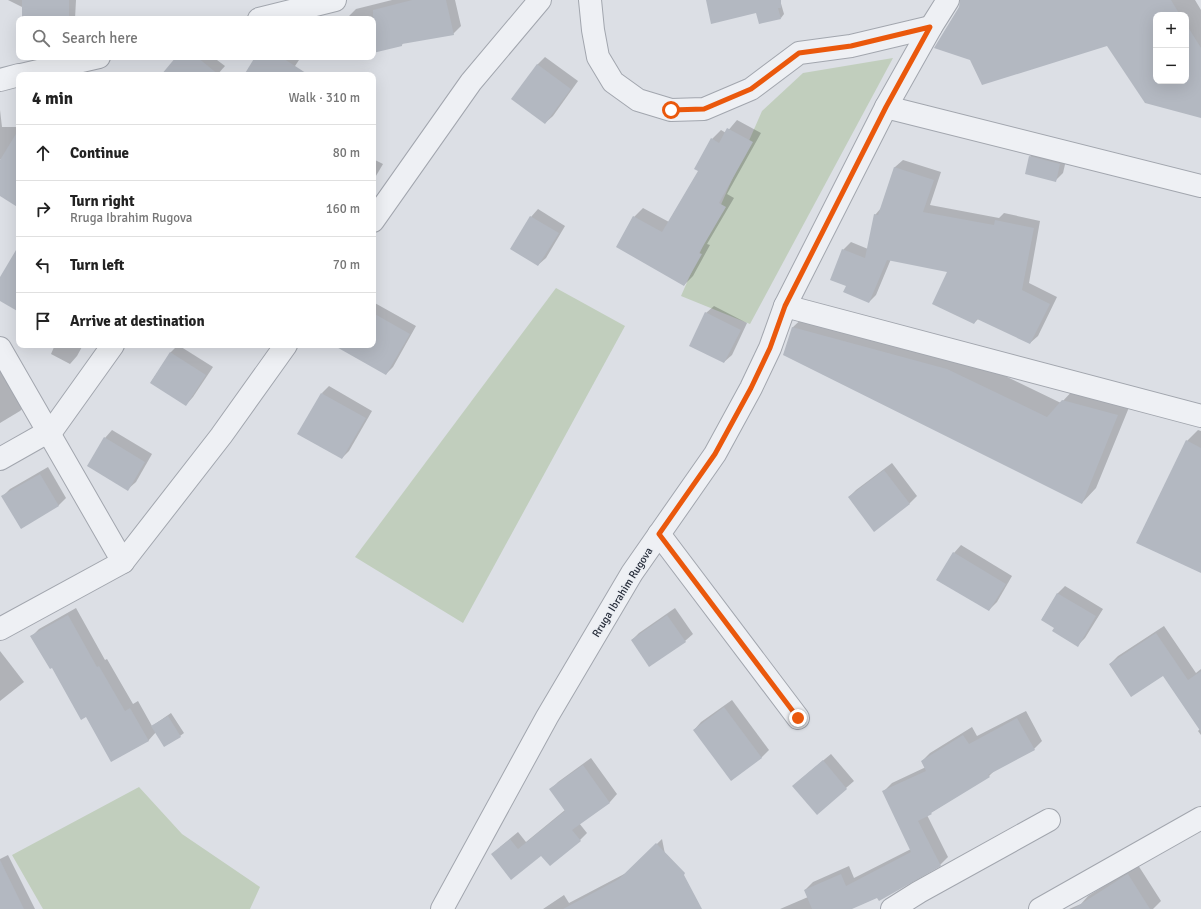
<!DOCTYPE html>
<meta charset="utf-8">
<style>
:root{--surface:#fff;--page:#f2f2f2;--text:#222;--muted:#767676;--line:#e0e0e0}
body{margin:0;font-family:Signika,sans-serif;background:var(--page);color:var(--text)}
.controls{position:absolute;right:12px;top:12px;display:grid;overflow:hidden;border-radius:8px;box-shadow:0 4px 16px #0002}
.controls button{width:36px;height:36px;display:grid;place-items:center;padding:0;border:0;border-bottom:1px solid var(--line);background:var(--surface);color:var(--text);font:20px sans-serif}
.stop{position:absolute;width:12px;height:12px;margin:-9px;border:3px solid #ea580c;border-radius:50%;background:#fff}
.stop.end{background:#ea580c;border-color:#fff;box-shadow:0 1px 4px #0008}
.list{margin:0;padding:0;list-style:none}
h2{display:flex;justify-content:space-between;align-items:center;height:52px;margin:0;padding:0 16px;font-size:17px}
h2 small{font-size:13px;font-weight:400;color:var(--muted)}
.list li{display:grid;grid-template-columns:26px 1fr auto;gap:12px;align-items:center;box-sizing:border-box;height:56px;padding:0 16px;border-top:1px solid var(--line)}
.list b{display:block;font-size:15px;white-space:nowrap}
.list p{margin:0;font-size:13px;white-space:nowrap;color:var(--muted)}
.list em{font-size:13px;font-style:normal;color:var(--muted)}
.icon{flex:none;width:22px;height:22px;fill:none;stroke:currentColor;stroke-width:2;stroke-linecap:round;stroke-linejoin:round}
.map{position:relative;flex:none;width:1201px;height:909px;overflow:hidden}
.search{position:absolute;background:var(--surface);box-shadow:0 4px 16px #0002;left:16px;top:16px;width:360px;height:44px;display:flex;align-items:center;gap:10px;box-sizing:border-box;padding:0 14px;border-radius:8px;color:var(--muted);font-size:15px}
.panel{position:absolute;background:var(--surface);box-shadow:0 4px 16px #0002;left:16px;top:72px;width:360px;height:276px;border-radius:8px}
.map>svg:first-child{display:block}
</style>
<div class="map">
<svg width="1201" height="909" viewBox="0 0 1201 909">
<rect width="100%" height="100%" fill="#dcdfe5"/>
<g fill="#c1cebd">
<path d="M893,58L750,324L681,296L762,111L803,73Z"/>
<path d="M556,288L625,326L463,623L355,557Z"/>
<path d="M139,787L182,834L260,887L250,909H43L12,855Z"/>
</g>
<g fill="#0003" fill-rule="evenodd">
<path d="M8,0H76L75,19H24L32,12Z"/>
<path d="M392,0H455L461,26L453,34L403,43L402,45L373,52V19H350L349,16L356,9Z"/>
<path d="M707,0H780L784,14L781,18L756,9Z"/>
<path d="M961,0H1195L1201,10V117L1107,44L960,7ZM1156,15H1186V81H1156Z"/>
<path d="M177,57H213L225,66L217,75H163Z"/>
<path d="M256,57H301L289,75H245Z"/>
<path d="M545,57L578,81L553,116L545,123L537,65Z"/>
<path d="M0,110L2,127H19V204L0,195V162L1,160L0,159Z"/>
<path d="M737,120L761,133L727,194L734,198L707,244L710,245L693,276L684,285L634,217L643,208L669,222L699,171L712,139L721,130L726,133Z"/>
<path d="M1038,149L1067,156L1063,173L1055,181L1030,156Z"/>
<path d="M373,159L383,164L373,181Z"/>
<path d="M903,160L941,172L930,205L999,218L1004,213L1040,221L1029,283L1057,297L1038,336L1030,343L979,318L974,323L949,271L891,259L876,295L869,302L847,285L843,250L851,242L868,249L875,215L882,207L895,167Z"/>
<path d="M538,209L565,226L546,258L538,265L531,217Z"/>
<path d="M373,302L416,326L393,367L386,374L354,345H373Z"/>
<path d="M714,306L747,323L732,355L724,362L706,313Z"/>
<path d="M808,313L962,355L1061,403L1077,386L1132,400L1096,488L1082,503L785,354L793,327Z"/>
<path d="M50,345H83L77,356L70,364L51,354L54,347Z"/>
<path d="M178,345L213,367L193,397L186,405L151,382L171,352Z"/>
<path d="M0,370L3,376L9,372L27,404L20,411L0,423Z"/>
<path d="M329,386L372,411L349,451L342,458L322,393Z"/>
<path d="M112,430L152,454L136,482L128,489L105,438Z"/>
<path d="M1198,430L1201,431V572L1187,441Z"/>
<path d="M892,463L917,496L910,503L874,530L849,497L856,490Z"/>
<path d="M48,467L66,498L59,505L21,528L3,496L10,489Z"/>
<path d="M961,545L1012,576L997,602L989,610L954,553Z"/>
<path d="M1065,586L1103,609L1085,638L1078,645L1055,627L1042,619L1058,593Z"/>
<path d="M76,608L105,660L107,659L133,704L138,701L152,726L171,713L184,733L180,736L156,732L148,741L86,716L32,636L39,629Z"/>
<path d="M675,608L693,634L685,641L632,640L639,633Z"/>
<path d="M1164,626L1196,673L1201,669V735L1198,731L1200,729L1164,674L1110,664L1118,656Z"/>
<path d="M0,651L24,682L0,701Z"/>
<path d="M732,700L769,750L761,758L694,730L701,722Z"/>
<path d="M1026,711L1042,741L1034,749L995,770L989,776L927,815L948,857L940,865L878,897L850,909H780L808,897L805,890L813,882L849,866L854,878L911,849L884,791L892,783L926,767L922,761L930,753L972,727L977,736Z"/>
<path d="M831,754L854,781L817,813L801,779Z"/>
<path d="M591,758L617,794L610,802L579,823L587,833L580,840L541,855L500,847L518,832L526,842L565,810L551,789L558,782Z"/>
<path d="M662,839L676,909H543L564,895L569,903L628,872Z"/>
<path d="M8,855L35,909H0V859Z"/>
<path d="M1138,865L1161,901L1153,909H1069L1081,904L1088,896Z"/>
</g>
<g fill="#b3b8c1">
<rect x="22" y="0" width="47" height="19"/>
<path d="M412,0H446L454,35L402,44V46L373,53V10Z"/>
<path d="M706,0H781V8H778L781,19L759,24L756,13L711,24Z"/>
<path d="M960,0H1171L1180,15H1156V81H1186V24L1201,48V118L1145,103L1107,46L982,85L970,60L934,48L959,7Z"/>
<path d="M176,57H197L219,75H161Z"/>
<path d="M255,57H281L309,75H244Z"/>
<path d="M537,64L571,89L545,124L511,99Z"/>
<path d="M727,128L753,142L719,203L726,207L699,253L702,254L684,286L616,247L633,216L662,232L698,171L694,169L711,138L719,143Z"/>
<path d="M19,129V208L0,196V160Z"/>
<path d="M1029,156L1060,164L1056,182L1025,174Z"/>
<path d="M894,167L934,180L923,212L994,225L995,220L1034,228L1022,290L1050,304L1030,344L977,319L974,324L932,304L947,272L887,260L869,303L843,292L846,286L830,280L842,249L865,258L874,214L878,215Z"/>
<path d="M530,216L559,233L538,266L510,249Z"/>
<path d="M19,245V312L0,301V277Z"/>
<path d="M705,312L741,330L724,363L689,346Z"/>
<path d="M373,313L410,334L386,375L333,345H373Z"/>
<path d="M792,327L947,369L1047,417L1062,400L1118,415L1082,504L783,355Z"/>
<path d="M170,352L206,375L186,406L150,383Z"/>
<path d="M321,393L366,418L342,459L297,434Z"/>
<path d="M104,437L145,462L128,491L87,466Z"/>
<path d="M1186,440L1201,448V573L1136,543Z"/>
<path d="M884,470L910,504L874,532L848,497Z"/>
<path d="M40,474L59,506L21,529L1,496Z"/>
<path d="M953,552L1006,584L989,611L936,580Z"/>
<path d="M1057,593L1096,616L1078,647L1052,631L1054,628L1041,620Z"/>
<path d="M68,615L97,667L99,666L125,711L130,708L149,741L111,762L86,717L81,720L52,668L50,669L30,636Z"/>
<path d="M667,615L686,642L649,667L631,640Z"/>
<path d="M1156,633L1188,680L1201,671V732L1163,676L1131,697L1109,664Z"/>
<path d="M724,707L762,758L731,781L693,730Z"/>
<path d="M168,716L181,737L164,747L151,726Z"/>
<path d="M1017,718L1035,750L988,775L990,777L931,813L932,814L918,821L941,866L879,901L877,898L852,909H812L804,890L841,874L846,886L911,852L882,791L926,771L921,761L963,735L969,744Z"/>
<path d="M823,760L847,789L817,815L792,786Z"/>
<path d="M583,765L610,803L572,830L581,841L550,866L541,856L511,880L491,854L510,839L518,849L565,811L549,789Z"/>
<path d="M656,843L685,873L684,875L702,909H563L619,879Z"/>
<path d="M0,860L24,909H0Z"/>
<path d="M1128,874L1150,909H1073L1126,875Z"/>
</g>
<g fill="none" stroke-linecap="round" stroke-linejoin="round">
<defs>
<g id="minor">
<path d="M590,0L593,30L598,57L613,82L638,100L671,110L704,109L751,89L799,53L851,46L931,27"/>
<path d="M259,19L335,0"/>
<path d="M21,75L99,57"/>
<path d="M0,80L19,75"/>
<path d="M886,107L1201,186"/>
<path d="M373,221L471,82L540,0"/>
<path d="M785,306L1201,416"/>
<path d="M0,348L123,562"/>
<path d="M0,459L53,429L113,345"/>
<path d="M659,534L798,718"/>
<path d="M0,629L123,562L221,436L286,345"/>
<path d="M442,909L547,717L632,573L715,454L751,388L770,348L785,306L886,107L931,27L948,0"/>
<path d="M892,909L919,892L1049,820"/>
<path d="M1040,909L1201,818"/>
</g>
</defs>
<use href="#minor" stroke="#a2a6ae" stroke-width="24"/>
<use href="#minor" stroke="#eef0f4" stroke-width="22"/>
</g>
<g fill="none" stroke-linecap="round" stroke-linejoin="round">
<path stroke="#ea580c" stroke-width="5" d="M671,110L704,109L751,89L799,53L851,46L930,27L886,107L785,306L770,348L751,388L715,454L659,534L798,718"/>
</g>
<g text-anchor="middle" stroke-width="3" stroke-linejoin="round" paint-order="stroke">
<g font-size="11" fill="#272d3a" stroke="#ebeef3">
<text transform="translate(622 592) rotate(-58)" y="4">Rruga Ibrahim Rugova</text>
</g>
</g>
</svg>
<div class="controls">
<button>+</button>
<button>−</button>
</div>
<div class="stop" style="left:671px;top:110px"></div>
<div class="stop end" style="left:798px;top:718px"></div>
<div class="search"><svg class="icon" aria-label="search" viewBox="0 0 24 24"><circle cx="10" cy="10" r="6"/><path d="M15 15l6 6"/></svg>Search here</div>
<section class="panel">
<h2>4 min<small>Walk · 310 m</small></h2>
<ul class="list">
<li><svg class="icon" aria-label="ahead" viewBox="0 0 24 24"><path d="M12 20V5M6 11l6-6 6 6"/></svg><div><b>Continue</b></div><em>80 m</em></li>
<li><svg class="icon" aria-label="right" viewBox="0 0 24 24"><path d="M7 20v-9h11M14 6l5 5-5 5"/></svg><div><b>Turn right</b><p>Rruga Ibrahim Rugova</p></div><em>160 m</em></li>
<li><svg class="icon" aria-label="left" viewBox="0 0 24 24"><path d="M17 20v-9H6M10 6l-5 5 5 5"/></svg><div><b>Turn left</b></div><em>70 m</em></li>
<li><svg class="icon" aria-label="arrive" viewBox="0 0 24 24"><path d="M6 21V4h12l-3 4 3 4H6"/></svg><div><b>Arrive at destination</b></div></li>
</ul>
</section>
</div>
